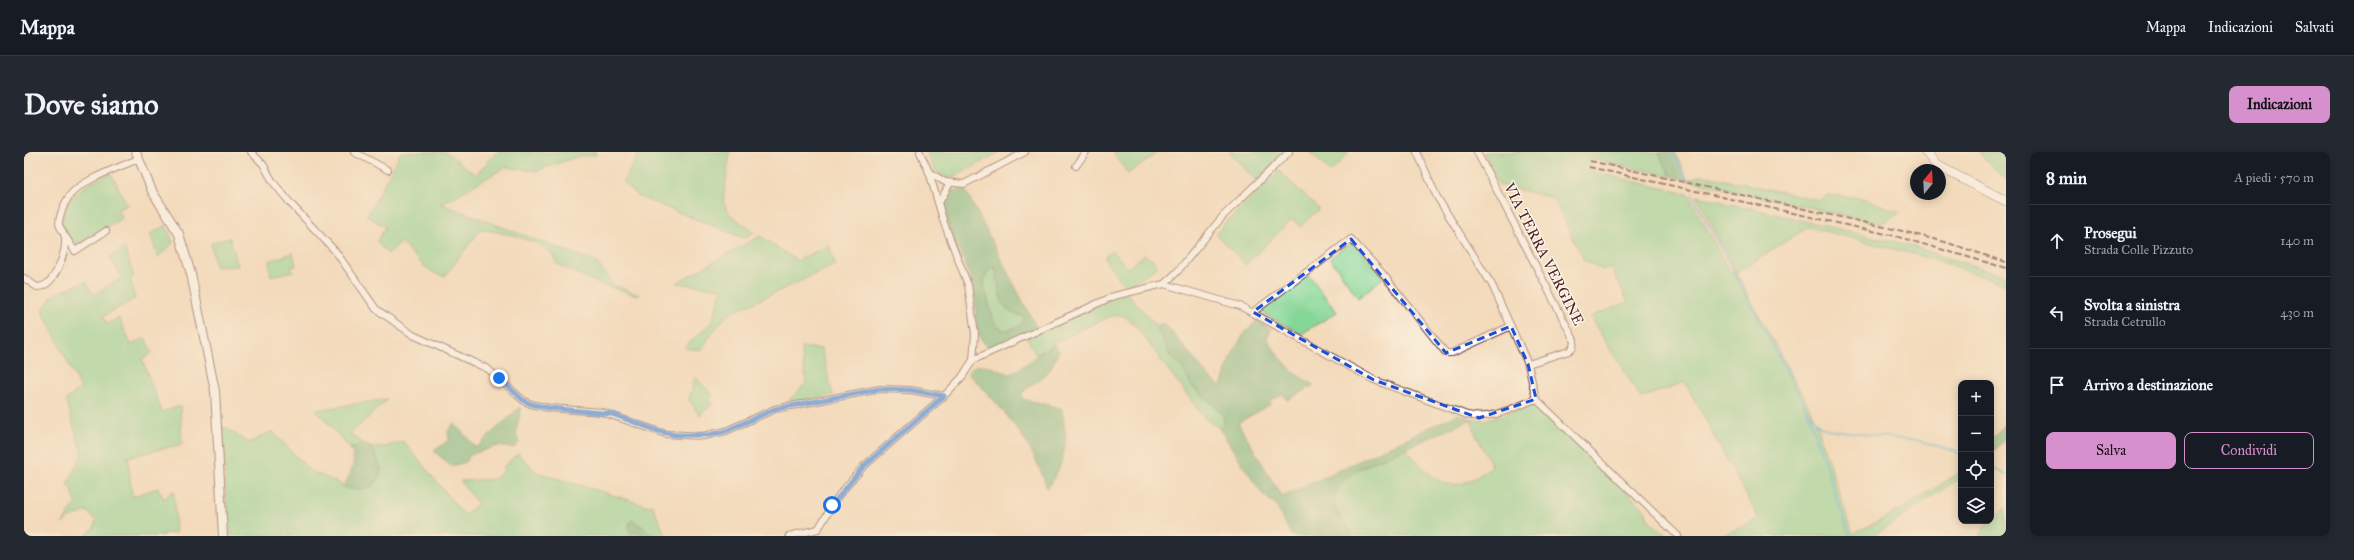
<!DOCTYPE html>
<html lang="it">
<meta charset="utf-8">
<style>
:root{--surface:#171b24;--page:#242831;--text:#f1f3f6;--muted:#9ea1a6;--line:#363941;--accent:#d690ce}
body{margin:0;font-family:"IM FELL Great Primer",serif;background:var(--page);color:var(--text)}
.controls{position:absolute;right:12px;bottom:12px;display:grid;overflow:hidden;border-radius:8px;box-shadow:0 2px 10px #0003}
.controls button{width:36px;height:36px;display:grid;place-items:center;padding:0;border:0;border-bottom:1px solid var(--line);background:var(--surface);color:var(--text);font:20px sans-serif}
.compass{position:absolute;left:1886px;top:12px;width:36px;height:36px;border-radius:50%;background:var(--surface);box-shadow:0 2px 10px #0003;rotate:18deg}
.stop{position:absolute;width:12px;height:12px;margin:-9px;border:3px solid #1a73e8;border-radius:50%;background:#fff}
.stop.end{background:#1a73e8;border-color:#fff;box-shadow:0 1px 4px #0008}
.list{margin:0;padding:0;list-style:none}
h2{display:flex;justify-content:space-between;align-items:center;height:52px;margin:0;padding:0 16px;font-size:17px}
h2 small{font-size:13px;font-weight:400;color:var(--muted)}
.list li{display:grid;grid-template-columns:26px 1fr auto;gap:12px;align-items:center;box-sizing:border-box;height:72px;padding:0 16px;border-top:1px solid var(--line)}
.list b{display:block;font-size:15px;white-space:nowrap}
.list p{margin:0;font-size:13px;white-space:nowrap;color:var(--muted)}
.list em{font-size:13px;font-style:normal;color:var(--muted)}
.actions{display:flex;gap:8px;padding:12px 16px}
.actions a{flex:1;padding:9px 0;border:1px solid var(--accent);border-radius:8px;text-align:center;font-size:14px;color:var(--accent)}
.actions .main{background:var(--accent);color:#111}
.icon{flex:none;width:22px;height:22px;fill:none;stroke:currentColor;stroke-width:2;stroke-linecap:round;stroke-linejoin:round}
.map{position:relative;flex:none;width:1982px;height:384px;overflow:hidden;border-radius:8px}
header{display:flex;align-items:center;gap:24px;box-sizing:border-box;height:56px;padding:0 20px;background:var(--surface);border-bottom:1px solid var(--line)}
header strong{font-size:19px}
nav{display:flex;gap:22px;margin-inline-start:auto;font-size:14px}
.intro{display:flex;align-items:center;justify-content:space-between;box-sizing:border-box;height:96px;padding:0 24px}
h1{margin:0;font-size:28px}
.button{padding:10px 18px;border-radius:8px;background:var(--accent);color:#111;font-size:14px;font-weight:700}
main{display:flex;gap:24px;padding:0 24px}
aside{flex:1;background:var(--surface);border-radius:8px;box-shadow:0 2px 10px #0003}
.map>svg:first-child{display:block}
</style>
<header>
<strong>Mappa</strong>
<nav><a>Mappa</a><a>Indicazioni</a><a>Salvati</a></nav>
</header>
<div class="intro"><h1>Dove siamo</h1><a class="button">Indicazioni</a></div>
<main>
<div class="map">
<svg width="1982" height="384" viewBox="0 0 1982 384">
<rect width="100%" height="100%" fill="#fcf5e5"/>
<filter id="ink" filterUnits="userSpaceOnUse"><feTurbulence type="fractalNoise" baseFrequency=".025" numOctaves="2"/><feDisplacementMap in="SourceGraphic" scale="8" xChannelSelector="R" yChannelSelector="G"/><feConvolveMatrix kernelMatrix="1 2 1 2 8 2 1 2 1" color-interpolation-filters="sRGB"/></filter>
<filter id="wash" filterUnits="userSpaceOnUse"><feTurbulence type="fractalNoise" baseFrequency=".012" numOctaves="4" result="noise"/><feDisplacementMap in="SourceGraphic" scale="16" xChannelSelector="R" yChannelSelector="G"/><feGaussianBlur stdDeviation="0.9" result="paint"/><feColorMatrix in="noise" values="0 0 0 0 0 0 0 0 0 0 0 0 0 0 0 0 0 1.4 0 .05"/><feComposite in="paint" operator="in"/></filter>
<g filter="url(#wash)">
<rect width="100%" height="100%" fill="#f3dabb"/>
<g fill="#85d798" stroke="#687b62">
<path d="M377,0H422L452,23L473,0H572V3L552,5L512,19L482,15L417,52L572,110L590,133L616,143L614,144L577,132L533,112L528,101L512,91L488,83L457,77L421,124C404,123 389,102 377,90L364,102L353,90L361,75L343,64Z"/>
<path d="M616,0H706L699,49L706,63L730,80L720,86L613,44L599,30Z"/>
<path d="M902,0H976L934,23L923,26L911,19Z"/>
<path d="M1089,0H1134L1104,22Z"/>
<path d="M1205,0H1261L1232,29Z"/>
<path d="M1286,0H1324L1325,1L1306,20Z"/>
<path d="M1460,0H1634L1647,24L1567,7L1564,19L1664,42L1706,121L1712,120L1673,44L1884,93L1982,124V133L1916,109L1784,75L1712,121L1785,255L1795,278L1797,288L1829,382L1873,360L1935,321H1937V325L1849,384H1697L1735,367L1661,230L1617,246L1566,165L1604,150L1588,116L1579,118L1560,108L1529,46L1475,33Z"/>
<path d="M1954,0H1982V28Z"/>
<path d="M1255,19L1295,57L1276,75L1268,67L1222,113L1194,85L1192,80Z"/>
<path d="M87,21L103,53L93,58L98,66L51,94L37,71C44,40 60,34 87,21Z"/>
<path d="M1678,23L1796,48L1804,43L1838,46L1876,60L1857,72L1664,28Z"/>
<path d="M142,73L149,91L134,105L126,82Z"/>
<path d="M736,84L773,109L805,93L811,113L703,163L685,185L678,198L660,196L688,170L698,137L652,131Z"/>
<path d="M206,86L214,114L191,115L187,91Z"/>
<path d="M1330,92L1360,125L1334,146L1306,106L1322,94Z"/>
<path d="M101,96L110,125L106,127L111,147L79,164L83,172L95,166L107,193L121,186L128,201L118,207L138,260L156,254L158,292L104,305L108,345L134,336L140,347L150,338L152,381H140L139,384H61L70,376L72,369L63,359L45,366L38,372L52,351L48,338L42,331L46,328L58,302L42,248L57,236L18,159L29,143L62,129L69,143L98,126L86,105Z"/>
<path d="M1088,99L1104,116L1121,102L1126,107L1127,106L1134,115L1106,133L1097,130L1081,107V104Z"/>
<path d="M269,101L272,114L267,115L269,119L247,124L245,109Z"/>
<path d="M971,116L975,129L974,135L987,161L1000,165C999,176 989,177 980,178C967,173 967,160 964,148C961,136 955,122 971,116Z"/>
<path d="M1285,123L1313,160L1277,182L1235,159Z"/>
<path d="M1104,142L1132,174L1147,205L1159,217L1168,234L1193,256L1200,266V273L1194,275L1181,267L1111,173C1106,169 1101,162 1093,163C1084,163 1019,196 1012,203L1002,184L1091,145Z"/>
<path d="M777,195L797,197L809,243L762,251L782,231Z"/>
<path d="M671,225L689,243L684,248L688,252L676,263L665,248Z"/>
<path d="M364,247L326,282L341,292L326,296L292,258Z"/>
<path d="M1514,251L1622,359L1624,367L1643,384H1330C1322,373 1310,361 1310,346C1310,323 1363,305 1381,296C1413,331 1425,348 1468,314L1450,278L1448,267L1461,268Z"/>
<path d="M199,274L225,291L248,279L285,318L329,338L358,318L346,295H361L379,289L440,363L454,352L436,329L471,327L481,317L479,315L494,301L512,320L625,354L628,353L642,384H631L616,374L606,381L611,384H207L202,347Z"/>
<path d="M1982,357V384H1956L1963,370Z"/>
</g>
<g fill="#6cb880" stroke="#5b6c56" fill-rule="evenodd">
<path d="M1634,0H1651L1664,28L1647,24Z"/>
<path d="M941,37L1013,177L970,196C946,192 954,161 951,144C946,113 925,85 919,54L927,39ZM971,116C976,129 972,152 988,161C992,163 996,162 1000,165C999,176 989,177 980,178C967,173 967,160 964,148C961,136 954,122 971,116Z"/>
<path d="M1233,169L1247,177L1243,186C1255,206 1269,223 1290,233L1263,248L1259,242L1245,249L1247,252L1214,271L1258,345L1434,262L1448,267L1336,316L1316,332L1310,346L1313,361L1330,384H1268L1251,352L1239,343L1194,275L1200,273V266L1193,256L1168,234L1159,217L1147,205L1132,174L1140,171L1185,225L1197,235C1204,211 1213,185 1233,169Z"/>
<path d="M1030,193L1035,198L1026,218L998,241L999,247L1037,256C1045,286 1042,312 1023,336C1008,288 978,256 944,221C954,204 972,219 987,222C1003,213 1014,200 1030,193Z"/>
<path d="M496,255C498,269 488,272 495,291L490,296L473,294L446,303L442,310L427,314L410,299L425,288L424,279L430,271L452,296Z"/>
<path d="M1982,272V286L1970,299L1969,284Z"/>
<path d="M341,292C348,295 351,301 354,308C364,335 340,341 319,335C326,324 334,308 326,296Z"/>
<path d="M609,368L631,384C620,384 609,384 604,376L606,370Z"/>
</g>
<g fill="none" stroke-linecap="round" stroke-linejoin="round">
<g stroke="#4eb1cd" stroke-width="2">
<path d="M1648,0L1661,25"/>
<path d="M1668,42L1782,256L1826,384"/>
<path d="M1783,259L1795,273L1803,277L1900,290L1937,301"/>
<path d="M1967,315L1982,323"/>
</g>
</g>
</g>
<g filter="url(#ink)">
<g fill="none" stroke-linecap="round" stroke-linejoin="round">
<defs>
<g id="minor">
<path d="M227,0L239,12L249,30L267,52L312,100L352,157L389,183L464,217L500,249L507,252L525,256L578,260L642,282L679,284L702,279L751,257L856,237L886,238L920,244"/>
<path d="M330,0L364,18"/>
<path d="M896,0L905,20L920,71L944,133L951,182L949,208"/>
<path d="M1393,0L1413,45L1468,133L1504,212L1512,247L1654,384"/>
<path d="M1453,0L1550,188L1549,195L1545,199L1504,212"/>
<path d="M1052,14L1062,0"/>
<path d="M905,20L921,30L940,32L1001,0"/>
<path d="M915,51L926,31"/>
<path d="M41,84L51,99L82,79"/>
<path d="M0,126L13,135C31,135 42,101 41,86C41,81 36,77 35,72C35,63 41,50 46,43C59,27 94,16 114,7"/>
<path d="M1140,132L1153,120L1199,64L1265,0"/>
<path d="M1229,160L1327,87L1359,122L1422,201H1428L1487,174"/>
<path d="M765,384L794,377L815,343L839,315L920,244L938,225L949,208L1090,144L1140,132L1216,154L1350,228L1443,263C1467,269 1490,255 1512,247"/>
</g>
<path id="tertiary" d="M112,0L128,39L155,82L167,122L191,239L199,384"/>
<path id="secondary" d="M1902,0L1912,13L1982,49"/>
</defs>
<use href="#minor" stroke="#633b41" stroke-width="8"/>
<use href="#tertiary" stroke="#633b41" stroke-width="10"/>
<use href="#secondary" stroke="#633b41" stroke-width="10"/>
<use href="#minor" stroke="#fff" stroke-width="6"/>
<use href="#tertiary" stroke="#fff" stroke-width="8"/>
<use href="#secondary" stroke="#fff" stroke-width="9"/>
<g stroke="#4a1f2b" stroke-width="2" stroke-dasharray="6 3" stroke-linecap="butt">
<path d="M1566,9L1874,78L1921,90L1982,110"/>
<path d="M1565,15L1871,84L1982,116"/>
</g>
</g>
</g>
<g fill="none" stroke-linecap="round" stroke-linejoin="round" filter="url(#ink)">
<path stroke="#1a73e8" stroke-width="5" d="M475,226L500,249L507,252L525,256L588,262L634,279L651,283H685L702,279L751,257L856,237L886,238L920,244L839,315L808,353"/>
</g>
<path d="M0 0H1982V384H0ZM1327,87L1422,201L1487,174L1504,212L1512,247L1455,266L1350,228L1229,160Z" fill="#f3dabb" fill-opacity=".55" fill-rule="evenodd"/>
<path fill="none" stroke="#1d4ed8" stroke-width="3" stroke-dasharray="8 5" stroke-linejoin="round" d="M1327,87L1422,201L1487,174L1504,212L1512,247L1455,266L1350,228L1229,160Z"/>
<g text-anchor="middle" stroke-width="3" stroke-linejoin="round" paint-order="stroke">
<g font-size="15" fill="#4a1f2b" stroke="#fcf5e5">
<text transform="translate(1520 102) rotate(63)" y="5">VIA TERRA VERGINE</text>
</g>
</g>
</svg>
<div class="controls">
<button>+</button>
<button>−</button>
<button><svg class="icon" aria-label="locate" viewBox="0 0 24 24"><circle cx="12" cy="12" r="6"/><path d="M12 2v4M12 18v4M2 12h4M18 12h4"/></svg></button>
<button><svg class="icon" aria-label="layers" viewBox="0 0 24 24"><path d="M12 4l9 5-9 5-9-5zM3 14l9 5 9-5"/></svg></button>
</div>
<svg class="compass" viewBox="-18 -18 36 36"><path d="M0-13l5 13h-10z" fill="#e53935"/><path d="M0 13l5-13h-10z" fill="#9ea1a6"/></svg>
<div class="stop" style="left:808px;top:353px"></div>
<div class="stop end" style="left:475px;top:226px"></div>
</div>
<aside>
<h2>8 min<small>A piedi · 570 m</small></h2>
<ul class="list">
<li><svg class="icon" aria-label="ahead" viewBox="0 0 24 24"><path d="M12 20V5M6 11l6-6 6 6"/></svg><div><b>Prosegui</b><p>Strada Colle Pizzuto</p></div><em>140 m</em></li>
<li><svg class="icon" aria-label="left" viewBox="0 0 24 24"><path d="M17 20v-9H6M10 6l-5 5 5 5"/></svg><div><b>Svolta a sinistra</b><p>Strada Cetrullo</p></div><em>430 m</em></li>
<li><svg class="icon" aria-label="arrive" viewBox="0 0 24 24"><path d="M6 21V4h12l-3 4 3 4H6"/></svg><div><b>Arrivo a destinazione</b></div></li>
</ul>
<div class="actions"><a class="main">Salva</a><a>Condividi</a></div>
</aside>
</main>
